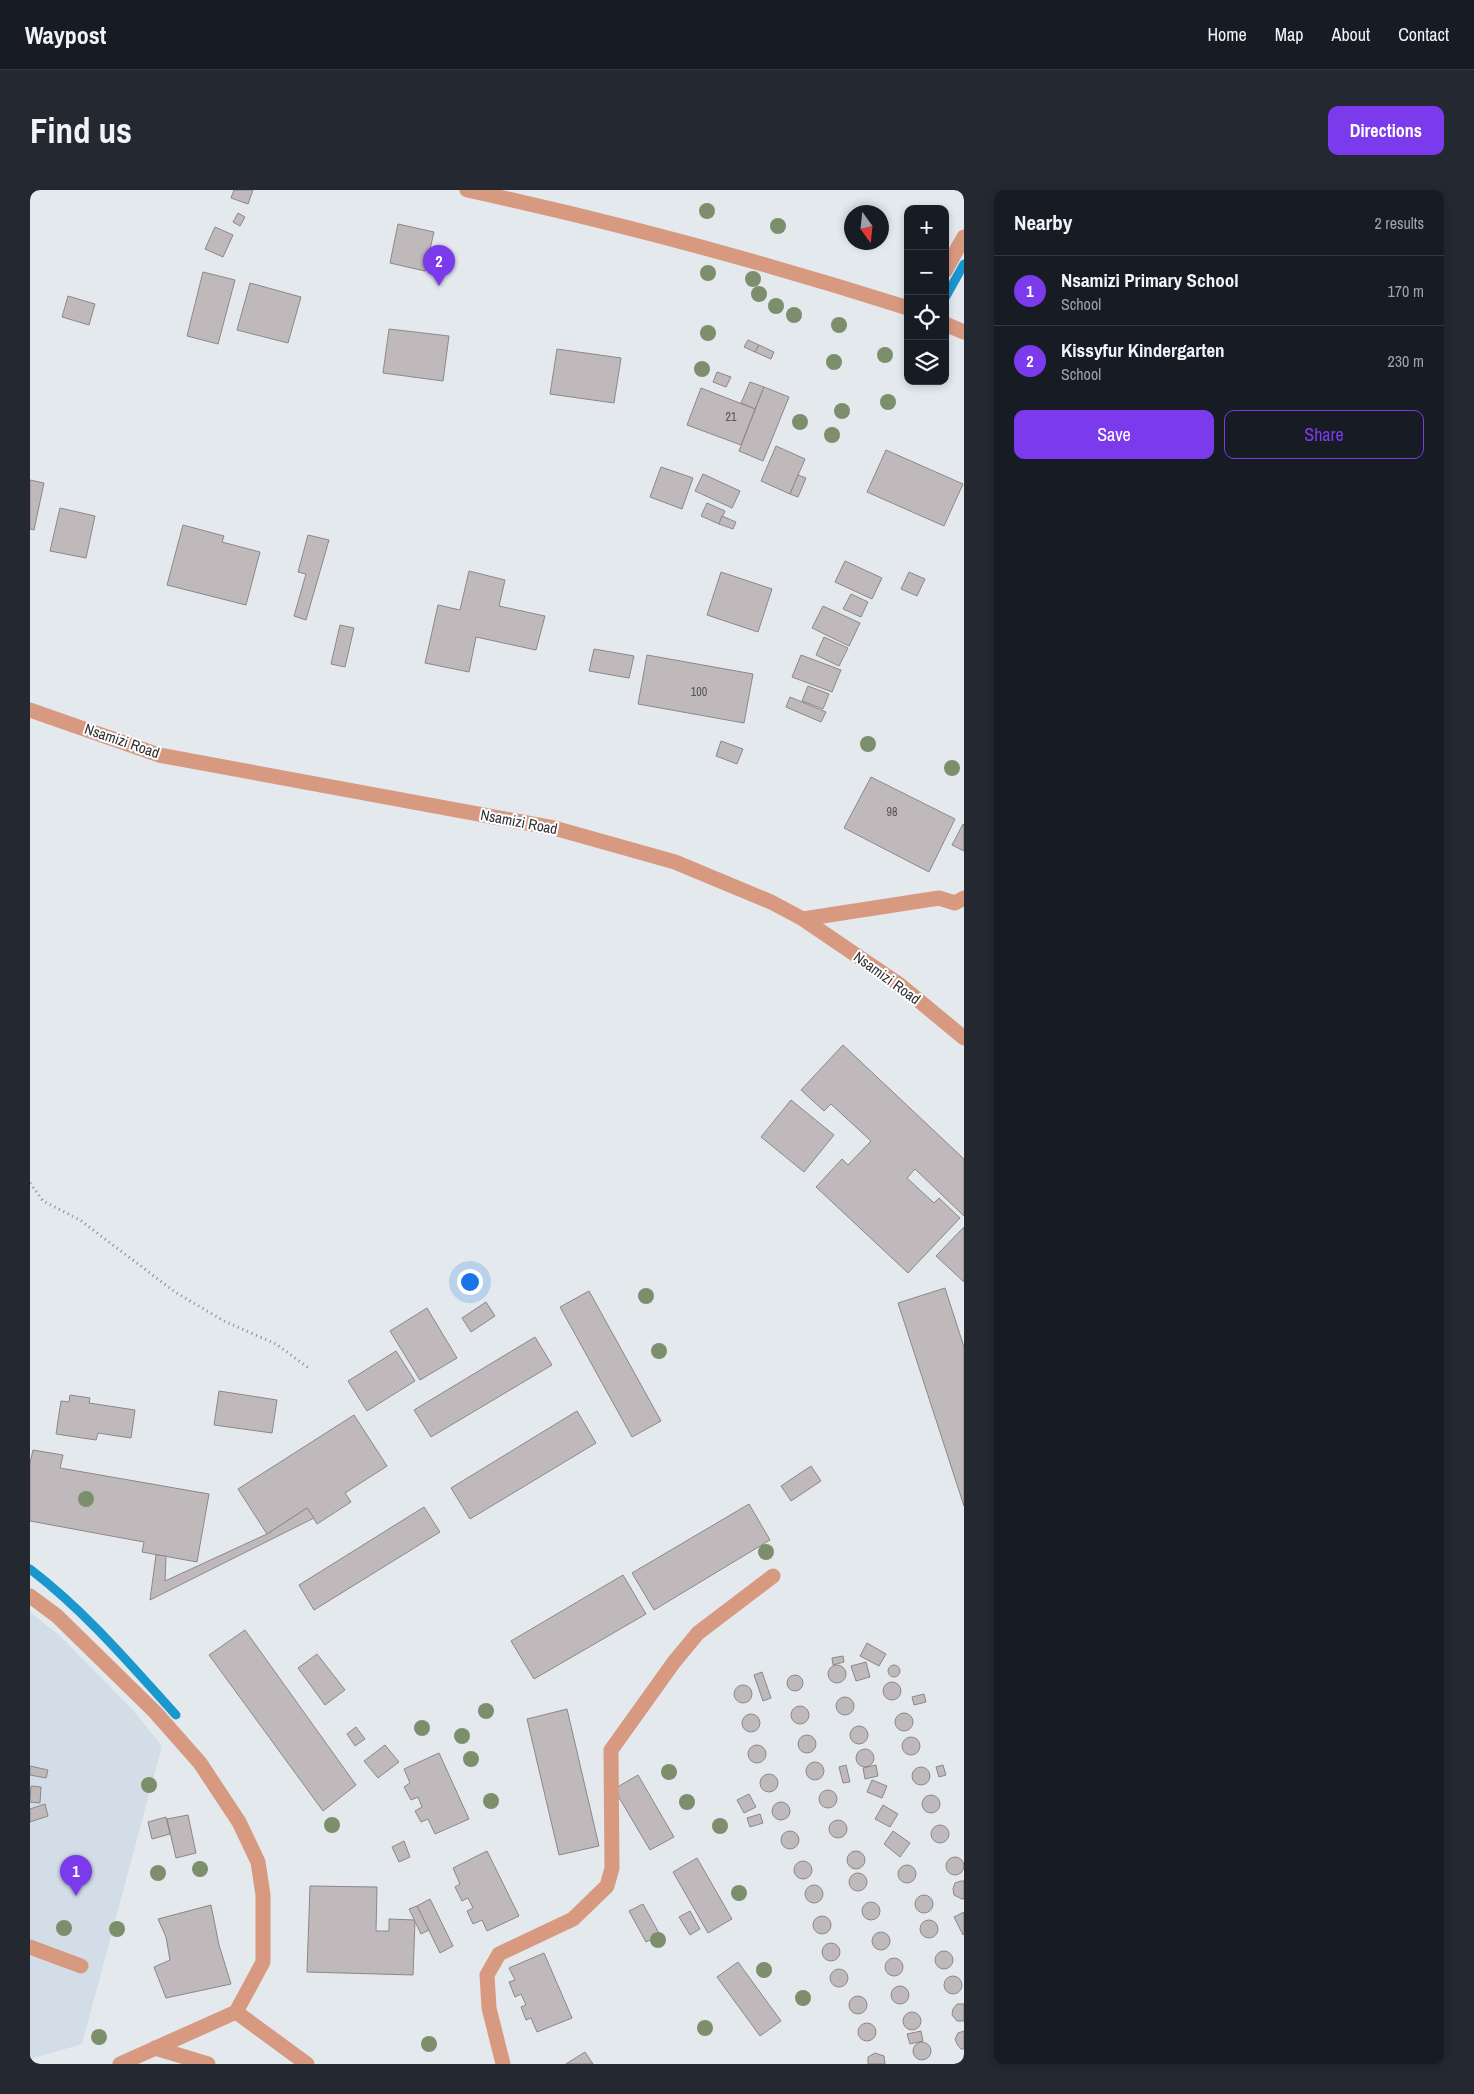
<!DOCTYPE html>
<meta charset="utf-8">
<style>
:root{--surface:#171b24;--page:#242831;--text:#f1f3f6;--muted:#9ea1a6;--line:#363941;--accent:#7c3aed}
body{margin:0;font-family:"Archivo Narrow",sans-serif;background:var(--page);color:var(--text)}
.controls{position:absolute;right:15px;top:15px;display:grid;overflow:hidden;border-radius:10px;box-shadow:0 2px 8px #0003}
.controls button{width:45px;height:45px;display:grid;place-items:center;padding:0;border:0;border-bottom:1px solid var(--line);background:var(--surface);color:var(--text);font:25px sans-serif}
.compass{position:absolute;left:814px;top:15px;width:45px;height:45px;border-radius:50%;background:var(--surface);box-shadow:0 2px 8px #0003;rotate:165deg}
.you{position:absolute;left:439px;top:1091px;width:18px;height:18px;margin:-12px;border:4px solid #fff;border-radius:50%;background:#1a73e8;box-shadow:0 0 0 8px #1a73e833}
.badge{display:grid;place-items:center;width:32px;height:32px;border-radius:50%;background:var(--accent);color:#fff;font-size:16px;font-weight:700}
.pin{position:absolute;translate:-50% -41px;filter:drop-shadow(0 1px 2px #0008)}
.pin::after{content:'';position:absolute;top:26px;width:18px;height:15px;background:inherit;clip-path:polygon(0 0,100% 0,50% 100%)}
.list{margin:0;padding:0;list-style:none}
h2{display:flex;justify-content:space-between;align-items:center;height:65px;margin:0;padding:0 20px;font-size:21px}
h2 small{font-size:16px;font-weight:400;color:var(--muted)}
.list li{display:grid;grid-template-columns:32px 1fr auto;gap:15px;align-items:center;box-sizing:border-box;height:70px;padding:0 20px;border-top:1px solid var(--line)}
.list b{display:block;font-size:19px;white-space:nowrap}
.list p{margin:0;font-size:16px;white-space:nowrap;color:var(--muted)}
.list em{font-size:16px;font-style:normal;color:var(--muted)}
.actions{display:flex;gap:10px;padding:15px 20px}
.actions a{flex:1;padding:11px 0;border:1px solid var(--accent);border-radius:10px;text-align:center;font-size:18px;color:var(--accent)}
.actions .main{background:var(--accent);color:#fff}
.icon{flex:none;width:28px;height:28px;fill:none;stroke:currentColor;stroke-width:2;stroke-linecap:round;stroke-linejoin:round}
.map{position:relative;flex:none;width:934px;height:1874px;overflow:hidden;border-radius:10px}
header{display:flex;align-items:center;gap:30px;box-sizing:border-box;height:70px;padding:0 25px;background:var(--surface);border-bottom:1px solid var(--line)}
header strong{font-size:24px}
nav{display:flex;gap:28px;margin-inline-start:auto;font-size:18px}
.intro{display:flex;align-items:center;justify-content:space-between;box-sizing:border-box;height:120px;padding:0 30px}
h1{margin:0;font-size:35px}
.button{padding:12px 22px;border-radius:10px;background:var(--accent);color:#fff;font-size:18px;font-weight:700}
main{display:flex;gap:30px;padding:0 30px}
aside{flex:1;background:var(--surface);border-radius:10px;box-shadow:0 2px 8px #0003}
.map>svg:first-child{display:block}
</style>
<header>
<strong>Waypost</strong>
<nav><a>Home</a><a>Map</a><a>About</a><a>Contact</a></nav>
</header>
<div class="intro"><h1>Find us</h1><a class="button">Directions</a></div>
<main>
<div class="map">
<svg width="934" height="1874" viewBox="0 0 934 1874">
<rect width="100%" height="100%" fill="#e3e9ed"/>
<path fill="#d2dde7" d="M0,1422L32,1448L101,1518L132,1556L52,1854L0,1869Z"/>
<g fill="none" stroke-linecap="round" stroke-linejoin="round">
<g stroke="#1a97cc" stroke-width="9">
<path d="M915,108L934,74"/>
<path d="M0,1379C54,1420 100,1474 146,1525"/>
</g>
</g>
<g fill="#c0b9bc" stroke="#8d8789">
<path d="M204,0H223L218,14L201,8Z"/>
<path d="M208,23L215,27L210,36L203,32Z"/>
<path d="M368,34L404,42L395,81L360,73Z"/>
<path d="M185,37L203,45L193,67L175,59Z"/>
<path d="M173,82L205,90L188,154L157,146Z"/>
<path d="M220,93L271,107L258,153L207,140Z"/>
<path d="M38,106L65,114L59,135L32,127Z"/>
<path d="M359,139L419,146L413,191L353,183Z"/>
<path d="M718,150L729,155L725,162L714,157Z"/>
<path d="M729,155L744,162L741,169L725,162Z"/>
<path d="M527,159L591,168L584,213L520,204Z"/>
<path d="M687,182L701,187L696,197L683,192Z"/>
<path d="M720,192L734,197L725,219L711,213Z"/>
<path d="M734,197L759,207L733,271L709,261Z"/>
<path d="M671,198L725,219L711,255L657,235Z"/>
<path d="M746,256L775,269L760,304L731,291Z"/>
<path d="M856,260L933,294L914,336L837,302Z"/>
<path d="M631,277L663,288L652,319L620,307Z"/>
<path d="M673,284L710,301L702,318L665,301Z"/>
<path d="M768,285L776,288L768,307L760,304Z"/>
<path d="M0,290L14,293L4,340L0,339Z"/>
<path d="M677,313L695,321L689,334L671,326Z"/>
<path d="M30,318L65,326L56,368L20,361Z"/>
<path d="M692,326L706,332L703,339L689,334Z"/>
<path d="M153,335L194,346L192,352L230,362L216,415L137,395Z"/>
<path d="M278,345L299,350L276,430L264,426L276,384L268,382Z"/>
<path d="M815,371L852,388L842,409L805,392Z"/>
<path d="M439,381L475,390L469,416L515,426L506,460L446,447L439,482L395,473L408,415L430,420Z"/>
<path d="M691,382L742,399L728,442L677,425Z"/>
<path d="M879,382L895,389L887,406L871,399Z"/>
<path d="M821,404L838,412L831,427L813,419Z"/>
<path d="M793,416L830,433L819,456L782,438Z"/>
<path d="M310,435L324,438L315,477L301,474Z"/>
<path d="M794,447L818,458L809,476L786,465Z"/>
<path d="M564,459L604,466L599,488L559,481Z"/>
<path d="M617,465L723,484L714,533L608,514Z"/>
<path d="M771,465L811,480L802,502L762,487Z"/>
<path d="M778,496L799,504L793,519L772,511Z"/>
<path d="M760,507L796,522L791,532L756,517Z"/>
<path d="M691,551L713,559L707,574L686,566Z"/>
<path d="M841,587L925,629L899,682L814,638Z"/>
<path d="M933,634L934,635V661L922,655Z"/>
<path d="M813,855L934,969V1026L885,979L877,988L904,1013L909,1008L930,1028L878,1083L786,997L812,969L818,975L841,951L801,914L794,921L771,900Z"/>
<path d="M761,910L804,945L774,982L731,947Z"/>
<path d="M934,1037V1092L906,1066Z"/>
<path d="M915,1098L934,1157V1316L868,1113Z"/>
<path d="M559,1101L631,1231L602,1247L530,1117Z"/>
<path d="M456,1112L465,1126L441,1142L432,1128Z"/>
<path d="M397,1118L427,1168L390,1190L360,1141Z"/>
<path d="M505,1147L522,1175L401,1247L384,1220Z"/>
<path d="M366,1161L385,1191L337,1221L318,1191Z"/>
<path d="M189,1201L247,1210L242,1243L184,1235Z"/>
<path d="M40,1205L60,1208L59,1213L105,1220L101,1248L68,1243L66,1250L26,1244L31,1211L39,1212Z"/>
<path d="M547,1221L566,1253L440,1329L421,1298Z"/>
<path d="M324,1225L357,1276L315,1303L321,1312L287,1334L277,1318L237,1344L208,1299Z"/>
<path d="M3,1260L33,1265L30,1278L179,1304L167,1372L112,1362L114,1352L0,1331V1273Z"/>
<path d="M781,1276L791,1291L761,1311L751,1296Z"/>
<path d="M719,1314L740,1350L624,1420L602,1383Z"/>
<path d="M394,1317L410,1342L284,1420L269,1395Z"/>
<path d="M277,1318L284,1328L120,1410L126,1365L136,1366L135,1391L237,1344Z"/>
<path d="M593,1385L616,1424L504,1489L481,1451Z"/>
<path d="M215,1440L326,1595L293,1621L179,1465Z"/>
<path d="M837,1453L856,1464L849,1476L830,1466Z"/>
<path d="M287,1464L315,1500L295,1515L268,1478Z"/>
<path d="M813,1466L814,1472L803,1475L802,1468Z"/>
<path d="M836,1472L840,1487L826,1491L821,1476Z"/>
<circle cx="864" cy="1481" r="6"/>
<circle cx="807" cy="1484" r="9"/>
<path d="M732,1482L741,1508L733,1511L724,1485Z"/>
<circle cx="765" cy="1493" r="8"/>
<circle cx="862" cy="1501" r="9"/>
<circle cx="713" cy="1504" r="9"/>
<path d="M894,1504L896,1512L884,1515L882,1507Z"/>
<circle cx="815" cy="1516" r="9"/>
<circle cx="770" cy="1525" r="9"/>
<path d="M537,1519L569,1656L529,1665L497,1529Z"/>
<circle cx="874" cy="1532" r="9"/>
<circle cx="721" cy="1533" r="9"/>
<circle cx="829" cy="1545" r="9"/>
<path d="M326,1537L335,1549L325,1556L317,1544Z"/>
<circle cx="777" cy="1554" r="9"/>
<circle cx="881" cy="1556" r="9"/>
<path d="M355,1555L369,1572L348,1588L334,1571Z"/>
<circle cx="727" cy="1564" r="9"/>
<circle cx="835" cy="1568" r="9"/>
<path d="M409,1563L439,1629L405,1644L398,1629L391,1632L385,1621L392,1617L388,1607L381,1610L374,1597L380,1593L374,1579Z"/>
<circle cx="785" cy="1581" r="9"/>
<path d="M816,1575L820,1592L813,1593L809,1577Z"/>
<path d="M846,1575L848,1586L835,1589L833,1578Z"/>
<path d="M913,1575L916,1585L909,1587L906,1577Z"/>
<path d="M0,1576L18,1580L16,1588L0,1585Z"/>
<circle cx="891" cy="1586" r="9"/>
<circle cx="739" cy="1593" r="9"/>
<path d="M608,1585L644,1647L620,1660L584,1599Z"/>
<path d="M842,1590L857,1596L852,1608L837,1602Z"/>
<path d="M1,1596L11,1597L10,1613L0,1612Z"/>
<circle cx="798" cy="1609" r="9"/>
<path d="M719,1604L726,1617L714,1623L707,1610Z"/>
<circle cx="901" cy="1614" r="9"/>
<circle cx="751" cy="1621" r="9"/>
<path d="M15,1614L18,1626L0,1632V1619Z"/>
<path d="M853,1615L868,1624L860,1637L845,1629Z"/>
<path d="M730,1624L733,1633L720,1637L717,1628Z"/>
<path d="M158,1625L166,1663L146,1668L137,1629Z"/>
<path d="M136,1627L140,1644L122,1649L118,1632Z"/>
<circle cx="808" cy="1639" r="9"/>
<circle cx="910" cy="1644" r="9"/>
<path d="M863,1641L880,1653L870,1667L854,1654Z"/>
<circle cx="760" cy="1650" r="9"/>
<path d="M374,1651L380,1667L369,1672L362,1657Z"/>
<path d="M457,1661L489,1726L457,1741L452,1730L443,1734L437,1721L443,1718L438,1708L432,1711L425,1697L430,1694L423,1678Z"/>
<circle cx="826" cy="1670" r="9"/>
<circle cx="925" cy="1676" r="9"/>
<path d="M667,1668L702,1729L678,1743L643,1682Z"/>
<circle cx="773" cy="1680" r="9"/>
<circle cx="877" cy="1684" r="9"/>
<circle cx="828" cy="1692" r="9"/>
<path d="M931,1691H934V1709H932L924,1705L923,1699L925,1693Z"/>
<circle cx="784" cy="1704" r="9"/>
<path d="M280,1696L347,1697L346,1741H359V1729L385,1730L383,1785L277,1782Z"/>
<circle cx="894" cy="1714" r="9"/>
<path d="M400,1709L423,1756L410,1763L387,1716Z"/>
<circle cx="841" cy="1721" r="9"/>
<path d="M613,1714L630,1745L616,1752L599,1721Z"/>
<path d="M181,1715L189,1755L201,1794L136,1808L124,1777L140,1770L136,1747L128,1729Z"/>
<path d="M387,1716L399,1740L391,1744L379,1719Z"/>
<path d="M660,1721L670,1739L660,1745L649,1727Z"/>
<path d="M934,1722V1744L933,1745L924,1727Z"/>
<circle cx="792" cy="1735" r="9"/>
<circle cx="899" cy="1739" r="9"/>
<circle cx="851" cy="1751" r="9"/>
<circle cx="801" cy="1762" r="9"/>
<circle cx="914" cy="1770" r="9"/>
<path d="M514,1763L542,1828L507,1842L501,1828L496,1830L491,1817L496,1815L491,1804L485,1807L479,1792L485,1790L479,1778Z"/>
<circle cx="864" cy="1777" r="9"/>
<path d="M708,1772L751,1831L730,1846L687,1787Z"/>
<circle cx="809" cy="1788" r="9"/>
<circle cx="923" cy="1795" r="9"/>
<circle cx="870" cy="1805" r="9"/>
<circle cx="828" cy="1815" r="9"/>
<path d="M927,1814H934V1831H927L922,1825L923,1819Z"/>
<circle cx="882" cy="1831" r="9"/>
<circle cx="837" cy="1842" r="9"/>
<path d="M891,1841L893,1851L880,1854L877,1844Z"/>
<path d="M934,1841V1859H931L927,1854L925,1849L928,1843Z"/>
<circle cx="892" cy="1861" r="9"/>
<path d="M555,1862L563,1874H536Z"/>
<path d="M845,1863L854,1866L855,1874H838V1867Z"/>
</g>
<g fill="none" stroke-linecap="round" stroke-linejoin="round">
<path stroke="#868a8d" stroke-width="3" stroke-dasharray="1 4" stroke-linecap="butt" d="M0,993L13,1011L50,1030L145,1102L194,1131L246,1154L280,1179"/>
<g stroke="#d89981" stroke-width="15">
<path d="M437,0C586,32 733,72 878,118"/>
<path d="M915,81L934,47"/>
<path d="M915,134L934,142"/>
<path d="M0,520L129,565L524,638L645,672L741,712L773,729L870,795L934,848"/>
<path d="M773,729L909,708L925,713L934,708"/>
<path d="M0,1406L27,1426L125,1522L170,1573L209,1632L228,1672L233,1705V1772L206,1822L90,1874"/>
<path d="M0,1757L51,1776"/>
<path d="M206,1822L277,1874"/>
<path d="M125,1858L178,1874"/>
<path d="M473,1874L459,1818L457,1785L469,1764L543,1729L577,1696L582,1678L581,1560L644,1472L668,1443L743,1386"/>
</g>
</g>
<g fill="#7c8e6c">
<circle cx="677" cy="21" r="8"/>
<circle cx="748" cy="36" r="8"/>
<circle cx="678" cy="83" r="8"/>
<circle cx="723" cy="89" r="8"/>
<circle cx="729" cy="104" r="8"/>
<circle cx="746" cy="116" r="8"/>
<circle cx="764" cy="125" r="8"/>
<circle cx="809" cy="135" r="8"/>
<circle cx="678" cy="143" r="8"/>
<circle cx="855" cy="165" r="8"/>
<circle cx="804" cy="172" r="8"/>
<circle cx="672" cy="179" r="8"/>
<circle cx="858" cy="212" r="8"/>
<circle cx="812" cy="221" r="8"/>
<circle cx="770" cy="232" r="8"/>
<circle cx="802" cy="245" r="8"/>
<circle cx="838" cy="554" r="8"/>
<circle cx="922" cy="578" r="8"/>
<circle cx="616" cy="1106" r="8"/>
<circle cx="629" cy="1161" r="8"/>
<circle cx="56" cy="1309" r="8"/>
<circle cx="736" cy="1362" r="8"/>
<circle cx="456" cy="1521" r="8"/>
<circle cx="392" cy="1538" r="8"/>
<circle cx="432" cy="1546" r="8"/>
<circle cx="441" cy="1569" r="8"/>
<circle cx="639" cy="1582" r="8"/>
<circle cx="119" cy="1595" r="8"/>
<circle cx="461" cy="1611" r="8"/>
<circle cx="657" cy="1612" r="8"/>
<circle cx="302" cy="1635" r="8"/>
<circle cx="690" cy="1636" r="8"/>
<circle cx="170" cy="1679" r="8"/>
<circle cx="128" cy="1683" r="8"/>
<circle cx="709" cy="1703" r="8"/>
<circle cx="34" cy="1738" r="8"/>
<circle cx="87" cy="1739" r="8"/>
<circle cx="628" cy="1750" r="8"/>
<circle cx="734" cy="1780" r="8"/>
<circle cx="773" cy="1808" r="8"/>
<circle cx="675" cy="1838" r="8"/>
<circle cx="69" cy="1847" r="8"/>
<circle cx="399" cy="1854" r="8"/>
</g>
<g text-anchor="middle" stroke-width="4" stroke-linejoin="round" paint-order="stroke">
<g font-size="12" fill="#535355">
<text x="701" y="231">21</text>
<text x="669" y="506">100</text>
<text x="862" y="626">98</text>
</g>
<g font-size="15" fill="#2f3133" stroke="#fff">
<text transform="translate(92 551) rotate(19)" y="5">Nsamizi Road</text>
<text transform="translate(489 632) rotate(11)" y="5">Nsamizi Road</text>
<text transform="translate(857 788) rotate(36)" y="5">Nsamizi Road</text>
</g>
</g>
</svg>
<div class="controls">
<button>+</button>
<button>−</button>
<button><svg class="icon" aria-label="locate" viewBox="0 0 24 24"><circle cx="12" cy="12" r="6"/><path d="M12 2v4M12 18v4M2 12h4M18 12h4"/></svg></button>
<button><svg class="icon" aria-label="layers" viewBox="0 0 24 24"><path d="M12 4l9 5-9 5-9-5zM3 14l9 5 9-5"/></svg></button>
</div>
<svg class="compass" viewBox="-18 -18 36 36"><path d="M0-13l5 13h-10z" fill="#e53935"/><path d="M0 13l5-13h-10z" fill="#9ea1a6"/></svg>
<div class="you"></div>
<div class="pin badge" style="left:46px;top:1706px">1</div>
<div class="pin badge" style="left:409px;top:96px">2</div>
</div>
<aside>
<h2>Nearby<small>2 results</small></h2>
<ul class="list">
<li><span class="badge">1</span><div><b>Nsamizi Primary School</b><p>School</p></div><em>170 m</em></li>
<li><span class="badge">2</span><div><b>Kissyfur Kindergarten</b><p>School</p></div><em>230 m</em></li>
</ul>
<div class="actions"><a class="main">Save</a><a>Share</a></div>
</aside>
</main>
